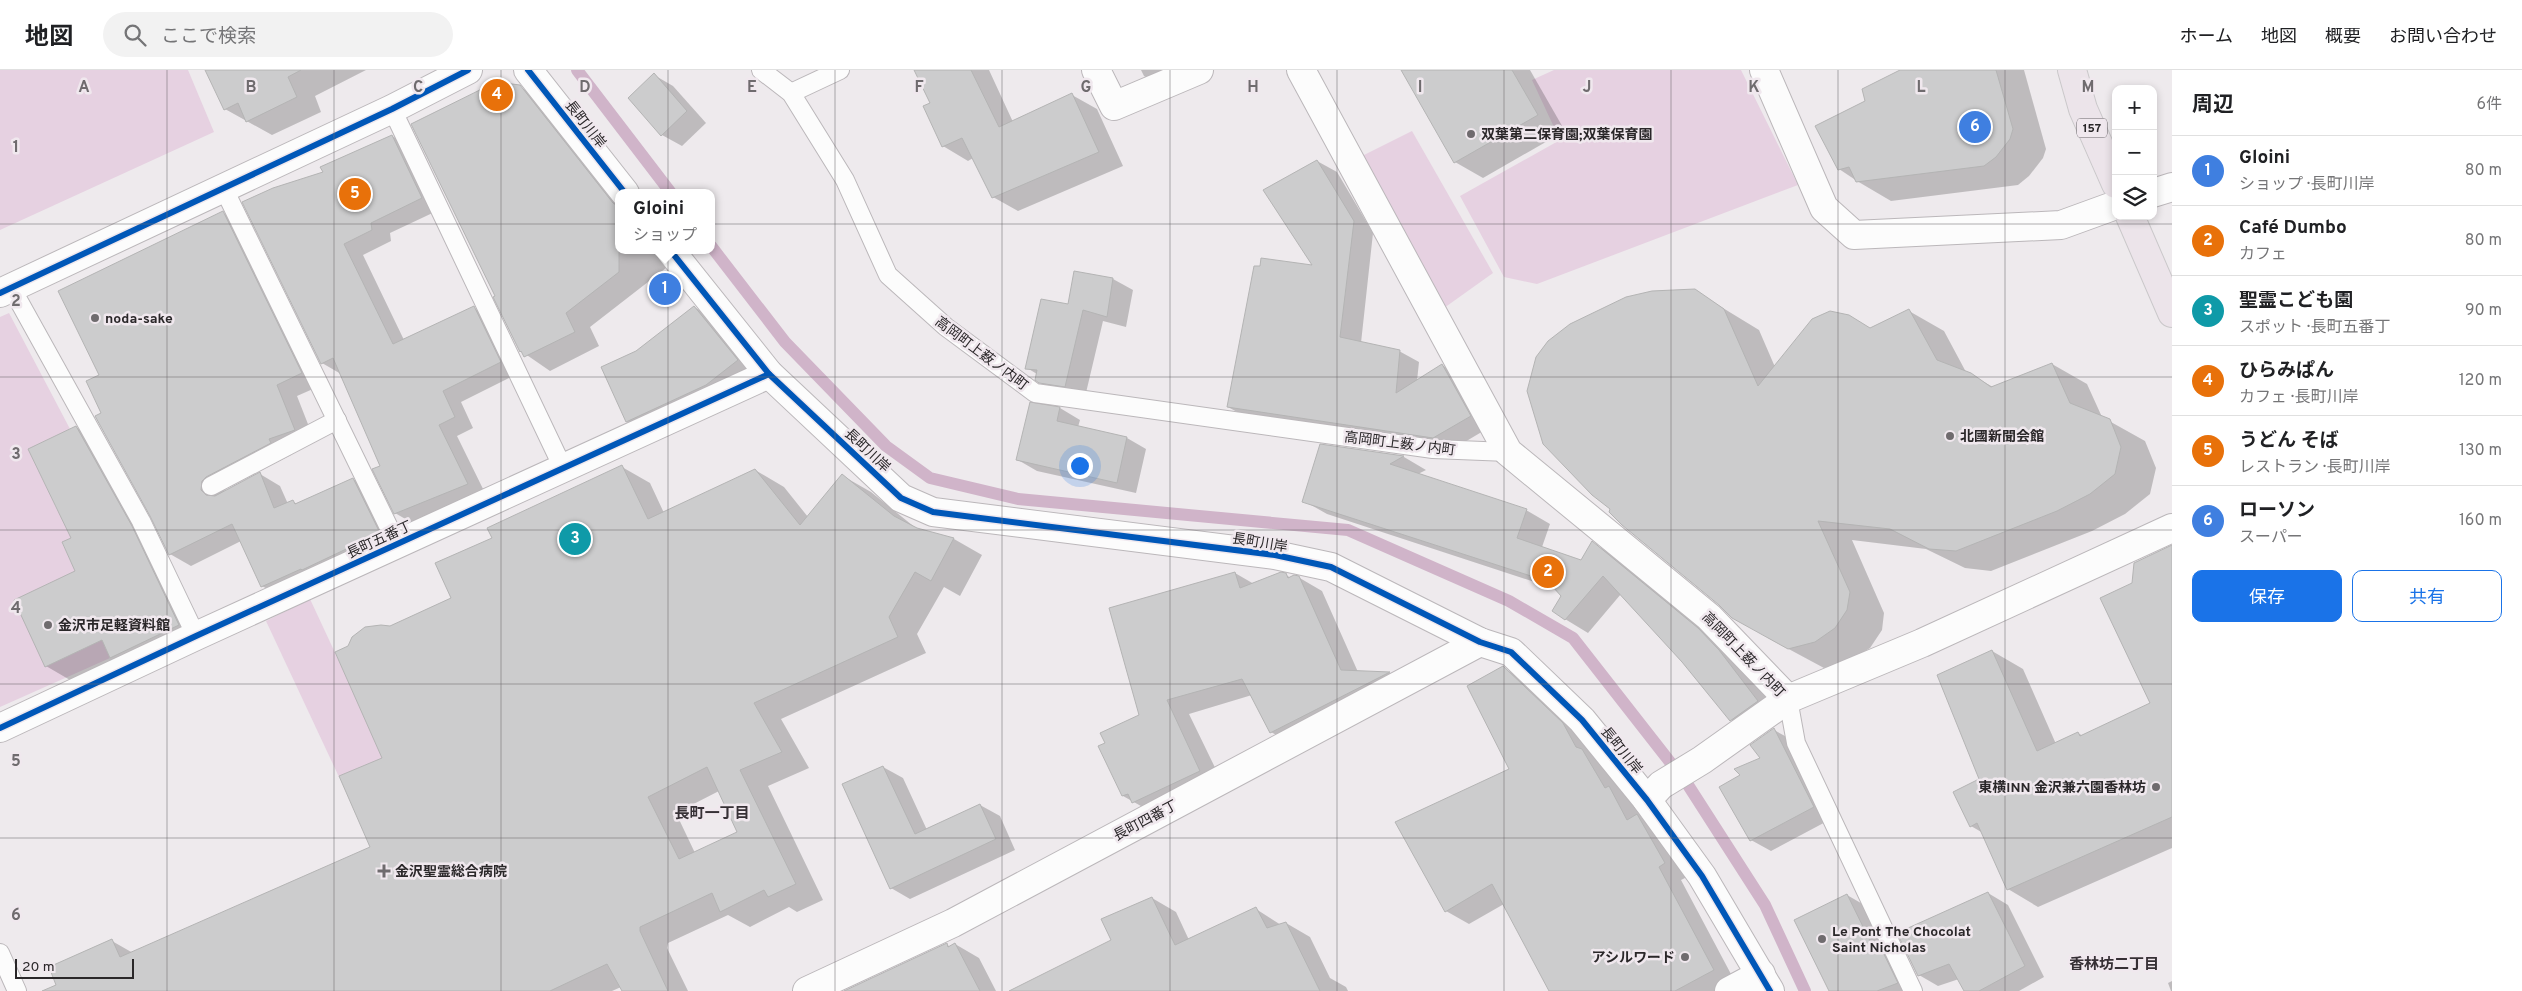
<!DOCTYPE html>
<html lang="ja">
<meta charset="utf-8">
<style>
:root{--surface:#fff;--page:#f2f2f2;--text:#202124;--muted:#757577;--line:#e0e0e0;--accent:#1a73e8}
body{margin:0;font-family:Overpass,"Noto Sans JP",sans-serif;background:var(--page);color:var(--text)}
.controls{position:absolute;right:15px;top:15px;display:grid;overflow:hidden;border-radius:10px;box-shadow:0 2px 8px #0003}
.controls button{width:45px;height:45px;display:grid;place-items:center;padding:0;border:0;border-bottom:1px solid var(--line);background:var(--surface);color:var(--text);font:25px sans-serif}
.scale{position:absolute;left:15px;bottom:12px;width:119px;box-sizing:border-box;padding-left:5px;border:2px solid #2a2729;border-top:0;font-size:14px;line-height:18px;white-space:nowrap;color:#2a2729;-webkit-text-stroke:4px #f0e8ee;paint-order:stroke}
.you{position:absolute;left:1079px;top:395px;width:18px;height:18px;margin:-12px;border:4px solid #fff;border-radius:50%;background:#1a73e8;box-shadow:0 0 0 8px #1a73e833}
.badge{display:grid;place-items:center;width:32px;height:32px;border-radius:50%;background:var(--accent);color:#fff;font-size:16px;font-weight:700}
.pin{position:absolute;translate:-50% -50%;border:2px solid #fff;box-shadow:0 1px 5px #0006}
.popup{position:absolute;left:615px;top:119px;width:100px;height:65px;box-sizing:border-box;display:grid;place-content:center;border-radius:10px;background:var(--surface);filter:drop-shadow(0 1px 4px #0005);font-size:16px;white-space:nowrap;color:var(--muted)}
.popup b{font-size:19px;color:var(--text)}
.popup::after{content:'';position:absolute;left:50%;top:100%;margin-left:-10px;border:10px solid transparent;border-top-color:var(--surface)}
.list{margin:0;padding:0;list-style:none}
h2{display:flex;justify-content:space-between;align-items:center;height:65px;margin:0;padding:0 20px;font-size:21px}
h2 small{font-size:16px;font-weight:400;color:var(--muted)}
.list li{display:grid;grid-template-columns:32px 1fr auto;gap:15px;align-items:center;box-sizing:border-box;height:70px;padding:0 20px;border-top:1px solid var(--line)}
.list b{display:block;font-size:19px;white-space:nowrap}
.list p{margin:0;font-size:16px;white-space:nowrap;color:var(--muted)}
.list em{font-size:16px;font-style:normal;color:var(--muted)}
.actions{display:flex;gap:10px;padding:15px 20px}
.actions a{flex:1;padding:11px 0;border:1px solid var(--accent);border-radius:10px;text-align:center;font-size:18px;color:var(--accent)}
.actions .main{background:var(--accent);color:#fff}
.icon{flex:none;width:28px;height:28px;fill:none;stroke:currentColor;stroke-width:2;stroke-linecap:round;stroke-linejoin:round}
.map{position:relative;flex:none;width:2172px;height:921px;overflow:hidden}
header{display:flex;align-items:center;gap:30px;box-sizing:border-box;height:70px;padding:0 25px;background:var(--surface);border-bottom:1px solid var(--line)}
header strong{font-size:24px}
nav{display:flex;gap:28px;margin-inline-start:auto;font-size:18px}
.search{width:350px;height:45px;background:var(--page);display:flex;align-items:center;gap:12px;box-sizing:border-box;padding:0 18px;border-radius:28px;color:var(--muted);font-size:19px}
main{display:flex}
aside{flex:1;background:var(--surface)}
.map>svg:first-child{display:block}
</style>
<header>
<strong>地図</strong>
<div class="search"><svg class="icon" aria-label="search" viewBox="0 0 24 24"><circle cx="10" cy="10" r="6"/><path d="M15 15l6 6"/></svg>ここで検索</div>
<nav><a>ホーム</a><a>地図</a><a>概要</a><a>お問い合わせ</a></nav>
</header>
<main>
<div class="map">
<svg width="2172" height="921" viewBox="0 0 2172 921">
<rect width="100%" height="100%" fill="#eeeaed"/>
<g fill="#e6d1e1">
<path d="M0,0H188L214,62L0,160Z"/>
<path d="M1554,0H1741L1798,115L1537,214L1504,207L1460,126L1560,70L1532,10Z"/>
<path d="M1412,61L1493,203L1444,238L1356,89Z"/>
<path d="M9,243L70,359L29,379L57,440L91,459L62,473L82,516L78,518L110,588L0,637V247Z"/>
<path d="M310,529L385,690L339,707L266,551Z"/>
</g>
<g fill="#0003" fill-rule="evenodd">
<path d="M206,0H366L315,26L321,42L272,65L225,39Z"/>
<path d="M915,0H989L1013,52L1072,25L1097,39L1123,96L1018,141L993,127L973,88L968,91L943,76L931,34Z"/>
<path d="M1141,0H1204L1164,17L1144,6Z"/>
<path d="M1403,0H1530L1565,61L1483,108L1455,92Z"/>
<path d="M1903,0H2024L2046,79L2043,88L2029,106L2018,115L1891,131L1857,111L1839,99L1866,32Z"/>
<path d="M654,5L673,16L706,53L682,76L662,65Z"/>
<path d="M520,17L545,31L619,125V180H667L675,191L590,257L599,276L550,301L521,281Z"/>
<path d="M392,66L412,77L441,139L390,163L391,171L363,185L404,270L474,238L493,249L519,303L461,332L473,358L457,366L486,425L414,454L395,443L382,396L341,304L322,293L325,103Z"/>
<path d="M1317,91L1337,102L1373,163L1361,273L1399,281L1419,292L1417,311L1442,295L1462,307L1490,357L1453,379L1248,348L1228,337L1315,196Z"/>
<path d="M223,143L244,155L322,315L297,326L315,372L289,381L291,385L227,418L222,423L260,404L280,416L288,434L293,432L298,434L353,409L374,421L400,475L283,528L262,516L241,471L191,496L170,484L103,344L101,305Z"/>
<path d="M1075,202L1113,209L1133,220L1126,257L1103,251L1085,327L1060,324L1040,312L1037,304L1027,298L1069,236Z"/>
<path d="M1695,221L1759,260L1775,297L1871,259L1909,241L1944,261L1966,302L1993,317L2052,294L2087,314L2102,347L2145,371L2156,398L2150,424L2125,444L2092,461L1991,501L1965,498L1926,479L1852,470L1884,543L1882,560L1870,578L1850,591L1824,598L1768,568L1612,439L1528,321L1537,288Z"/>
<path d="M694,237L712,247L755,301L645,361L627,351L636,282Z"/>
<path d="M1030,333L1060,338L1080,350L1078,357L1127,368L1146,379L1136,423L1037,401L1018,390Z"/>
<path d="M76,357L99,371L202,569L135,600L114,589L70,610L46,596L77,502L73,469Z"/>
<path d="M1321,375L1404,387L1426,400L1418,404L1526,440L1550,454L1542,477L1582,491L1592,473L1615,486L1722,573L1742,594L1780,645L1754,663L1731,650L1682,591L1621,524L1588,563L1565,549L1562,526L1556,519L1327,444L1304,431Z"/>
<path d="M622,397L650,413L664,443L755,400L784,417L808,447L843,406L871,422L917,459L954,469L982,485L960,526L944,517L917,564L926,583L781,649L809,698L768,716L823,830L797,842L789,837L750,857L728,845L668,873L667,878L688,921H623L621,917L612,921H60L112,871L133,883L372,778L383,688L390,557L452,528L493,469ZM719,721L739,763L695,783L676,743Z"/>
<path d="M2172,476V778L2038,837L2008,819L1983,763L1971,756L1981,710L1992,581L2023,599L2056,674L2078,663L2083,666L2152,633L2133,514Z"/>
<path d="M1235,503L1254,514L1286,505L1291,508L1298,507L1322,521L1358,602L1390,603L1412,616L1294,675L1271,662L1252,625L1189,644L1223,714L1157,745L1123,726L1106,674L1141,645Z"/>
<path d="M1503,598L1527,611L1605,694L1625,726L1632,731L1642,748L1661,759L1687,807L1681,810L1740,921H1551L1504,834L1469,854L1446,841L1511,699Z"/>
<path d="M1774,660L1794,671L1833,748L1771,781L1751,770L1742,705L1762,688Z"/>
<path d="M883,697L903,708L927,760L980,735L1000,746L1015,780L910,829L891,818Z"/>
<path d="M1988,823L2008,835L2044,907L2019,921H1966L1959,909L1938,916L1919,905Z"/>
<path d="M1847,825L1866,836L1915,921H1832Z"/>
<path d="M1152,828L1176,842L1189,870L1256,839L1281,855L1286,853L1310,867L1330,908L1346,917L1348,921H1012L1113,871Z"/>
<path d="M955,874L979,888L996,921H847L947,875L951,877Z"/>
<path d="M2172,911V921H2171L2168,913Z"/>
</g>
<g fill="none" stroke-linecap="round" stroke-linejoin="round">
<g stroke="#d0b4c9" stroke-width="12">
<path d="M577,0L671,123"/>
<path d="M711,176L785,272L886,376L930,408L1018,429L1348,460L1509,531L1573,568L1688,715L1765,835L1805,921"/>
</g>
</g>
<g fill="#cccccd" stroke="#b4b4b4" fill-rule="evenodd">
<path d="M205,0H301L288,7L297,27L246,52L238,33L224,40Z"/>
<path d="M914,0H971L999,57L1072,23L1099,82L992,128L962,68L942,77L923,36L930,33Z"/>
<path d="M1401,0H1512L1538,45L1454,93Z"/>
<path d="M1900,0H1996L2013,59L2010,69L1996,87L1984,96L1856,112L1849,97L1838,100L1815,56L1865,31L1862,19Z"/>
<path d="M654,3L687,41L661,66L628,28Z"/>
<path d="M496,12L520,15L613,133L619,137V202L566,243L575,262L524,287L521,281L520,282L493,227L495,226L411,54Z"/>
<path d="M392,65L422,128L371,153L372,160L344,174L393,274L474,236L501,292L443,321L455,347L439,355L468,414L394,444L372,399L380,396L333,288L321,294L242,132L273,118L323,102L320,97Z"/>
<path d="M1317,90L1354,151L1340,267L1400,280L1396,323L1442,294L1471,346L1433,368L1227,337L1254,196H1260L1261,188L1312,195L1263,120Z"/>
<path d="M223,141L302,303L277,315L295,360L269,369L271,373L206,407L202,411L201,420L206,425L215,426L260,402L274,438L293,430L295,434L353,408L380,463L302,500L301,499L261,517L232,454L169,485L150,446L95,346L101,343L86,311L99,305L58,221Z"/>
<path d="M1074,201L1113,208L1107,247L1083,240L1065,317L1039,313L1035,310L1037,300L1025,299L1041,229L1068,234Z"/>
<path d="M1695,219L1724,239L1758,316L1812,249L1830,241L1849,245L1870,258L1909,239L1937,290L1971,303L1991,317L2052,293L2070,333L2110,349L2121,377L2115,404L2090,424L2057,441L1956,481L1929,479L1890,459L1818,451L1850,522L1847,540L1835,558L1815,572L1788,579L1732,548L1719,535L1622,455L1609,442L1610,439L1592,425L1543,374L1527,321L1536,287L1548,271L1570,254L1626,227L1652,221Z"/>
<path d="M694,236L738,290L706,315L626,352L601,297L636,281Z"/>
<path d="M1030,332L1060,337L1057,351L1127,367L1117,413L1016,390Z"/>
<path d="M76,356L132,456L179,555L110,588L102,570L45,597L14,530L75,501L62,472L71,468L28,379Z"/>
<path d="M1320,374L1404,386L1390,394L1527,439L1517,468L1581,490L1592,471L1698,558L1719,580L1758,631L1730,651L1682,592L1603,506L1565,550L1552,541L1561,526L1553,517L1534,507L1302,432Z"/>
<path d="M622,395L648,449L755,399L800,455L842,404L894,446L917,458L954,468L931,511L915,502L889,547L898,567L754,633L782,682L740,700L796,814L768,827L764,820L720,842L712,823L640,857V861L668,921H622L607,894L550,921H42L56,915L49,897L112,869L120,887L370,777L339,706L382,688L335,582L348,576L352,567L365,557L381,555L390,556L451,528L435,493L492,468L487,458ZM707,697L737,762L679,789L648,727Z"/>
<path d="M2172,475V747L2007,820L1977,753L1970,757L1953,722L1979,709L1937,605L1992,580L2037,681L2078,662L2080,666L2150,633L2100,528L2132,513L2134,493Z"/>
<path d="M1235,502L1240,518L1281,502L1286,503L1288,508L1294,505L1299,506L1341,600L1390,602L1270,663L1242,609L1167,630L1200,701L1132,733L1128,724L1122,726L1098,676L1105,673L1100,663L1139,645L1109,538Z"/>
<path d="M1503,596L1563,653L1576,677L1582,679L1605,718L1609,716L1627,750L1637,744L1665,793L1659,797L1714,900L1675,921H1549L1492,814L1445,842L1395,752L1509,699L1467,616Z"/>
<path d="M1774,658L1814,737L1750,771L1719,717L1740,705L1734,699L1760,688L1750,675Z"/>
<path d="M883,696L915,764L980,734L996,769L890,819L842,714Z"/>
<path d="M1988,822L2025,896L1979,921H1964L1949,894L1918,906L1897,863Z"/>
<path d="M1847,824L1872,875L1878,872L1898,913L1877,921H1829L1794,850Z"/>
<path d="M1152,827L1175,875L1256,837L1267,858L1286,852L1320,921H1009L1111,870L1101,849Z"/>
<path d="M947,873L948,877L955,873L980,921H844Z"/>
</g>
<g fill="none" stroke-linecap="round" stroke-linejoin="round">
<defs>
<g id="service">
<path d="M761,0L791,23L845,110L888,205L946,257L1035,323L1433,379L1508,382"/>
<path d="M791,23L840,0"/>
<path d="M392,39L563,398"/>
<path d="M223,117L397,474"/>
<path d="M11,217L141,451L196,566"/>
<path d="M211,416L337,350"/>
<path d="M1788,629L1796,673L1913,921"/>
<path d="M0,883L17,921"/>
</g>
<g id="minor">
<path d="M528,0L625,123"/>
<path d="M1096,0L1114,36L1199,0"/>
<path d="M1301,0L1508,382L1709,547L1788,629"/>
<path d="M1764,0L1824,138L1854,165L2061,155L2116,135"/>
<path d="M670,180L769,304L901,428L933,442L1275,485L1331,497L1480,572L1511,582L1582,650L1647,730L1702,806L1770,921"/>
<path d="M0,223L392,39L468,0"/>
<path d="M0,658L196,566L769,304"/>
<path d="M1647,730L1661,715L1702,690L1788,629L1922,573L2172,458"/>
<path d="M807,921L953,853L1480,572"/>
<path d="M1729,921L1761,904"/>
</g>
<path id="tertiary" d="M2153,123L2172,117"/>
<g id="trunk">
<path d="M2072,0L2083,39L2116,114"/>
<path d="M2130,146L2172,243"/>
</g>
</defs>
<use href="#service" stroke="#bbb7ba" stroke-width="20"/>
<use href="#minor" stroke="#bbb7ba" stroke-width="30"/>
<use href="#tertiary" stroke="#bbb7ba" stroke-width="30"/>
<use href="#trunk" stroke="#cac8ca" stroke-width="30"/>
<use href="#service" stroke="#fcfcfc" stroke-width="18"/>
<use href="#minor" stroke="#fcfcfc" stroke-width="28"/>
<use href="#tertiary" stroke="#fcfcfc" stroke-width="28"/>
<use href="#trunk" stroke="#ece4ea" stroke-width="28"/>
<defs>
<g id="cycleway">
<path d="M528,0L625,123"/>
<path d="M670,180L769,304L901,428L933,442L1275,485L1331,497L1480,572L1511,582L1582,650L1647,730L1702,806L1770,921"/>
<path d="M0,223L392,39L468,0"/>
<path d="M0,658L196,566L769,304"/>
</g>
</defs>
<use href="#cycleway" stroke="#f0e8ee" stroke-width="9"/>
<use href="#cycleway" stroke="#0057b8" stroke-width="6"/>
</g>
<path fill="none" stroke="#6f6b6e" stroke-width="1" stroke-opacity="0.55" d="M167,0V921M334,0V921M501,0V921M668,0V921M835,0V921M1002,0V921M1170,0V921M1337,0V921M1504,0V921M1671,0V921M1838,0V921M2005,0V921M0,154H2172M0,307H2172M0,460H2172M0,614H2172M0,768H2172"/>
<g fill="#6f6b6e" stroke="#f0e8ee" stroke-width="2">
<circle cx="1471" cy="64" r="5"/>
<circle cx="95" cy="248" r="5"/>
<circle cx="1950" cy="366" r="5"/>
<circle cx="48" cy="555" r="5"/>
<circle cx="2156" cy="717" r="5"/>
<path d="M381.5 793.5h5v5h5v5h-5v5h-5v-5h-5v-5h5z"/>
<circle cx="1822" cy="869" r="5"/>
<circle cx="1685" cy="887" r="5"/>
</g>
<g text-anchor="middle" stroke-width="5" stroke-linejoin="round" paint-order="stroke">
<rect fill="#f0e8ee" stroke="#656164" stroke-width="1" x="2077" y="48.5" width="30" height="19" rx="4"/>
<g font-size="12" font-weight="bold" fill="#2a2729">
<text x="2092" y="62">157</text>
</g>
<g font-size="14" fill="#2a2729" stroke="#f0e8ee">
<text transform="translate(586 54) rotate(52)" y="5">長町川岸</text>
<text transform="translate(982 283) rotate(37)" y="5">高岡町上薮ノ内町</text>
<text transform="translate(1400 373) rotate(7)" y="5">高岡町上薮ノ内町</text>
<text transform="translate(868 380) rotate(43)" y="5">長町川岸</text>
<text transform="translate(379 469) rotate(-25)" y="5">長町五番丁</text>
<text transform="translate(1260 472) rotate(9)" y="5">長町川岸</text>
<text transform="translate(1744 584) rotate(46)" y="5">高岡町上薮ノ内町</text>
<text transform="translate(1622 680) rotate(51)" y="5">長町川岸</text>
<text transform="translate(1145 750) rotate(-28)" y="5">長町四番丁</text>
</g>
<g font-size="14" font-weight="bold" fill="#2a2729" stroke="#f0e8ee" text-anchor="start">
<text x="1481" y="69">双葉第二保育園;双葉保育園</text>
<text x="105" y="253">noda-sake</text>
<text x="1960" y="371">北國新聞会館</text>
<text x="58" y="560">金沢市足軽資料館</text>
<text x="2146" y="722" text-anchor="end">東横INN 金沢兼六園香林坊</text>
<text x="395" y="806">金沢聖霊総合病院</text>
<text x="1832" y="866">Le Pont The Chocolat<tspan x="1832" dy="16">Saint Nicholas</tspan></text>
<text x="1675" y="892" text-anchor="end">アシルワード</text>
</g>
<g font-size="15" font-weight="bold" fill="#363035" stroke="#f0e8ee">
<text x="712" y="748">長町一丁目</text>
<text x="2114" y="899">香林坊二丁目</text>
</g>
</g>
<g font-size="16" text-anchor="middle" font-weight="bold" fill="#6f6b6e" stroke="#f0e8ee" stroke-width="5" stroke-linejoin="round" paint-order="stroke">
<text x="84" y="22">A</text>
<text x="251" y="22">B</text>
<text x="418" y="22">C</text>
<text x="585" y="22">D</text>
<text x="752" y="22">E</text>
<text x="919" y="22">F</text>
<text x="1086" y="22">G</text>
<text x="1253" y="22">H</text>
<text x="1420" y="22">I</text>
<text x="1587" y="22">J</text>
<text x="1754" y="22">K</text>
<text x="1921" y="22">L</text>
<text x="2088" y="22">M</text>
<text x="16" y="82">1</text>
<text x="16" y="236">2</text>
<text x="16" y="389">3</text>
<text x="16" y="543">4</text>
<text x="16" y="696">5</text>
<text x="16" y="850">6</text>
</g>
</svg>
<div class="controls">
<button>+</button>
<button>−</button>
<button><svg class="icon" aria-label="layers" viewBox="0 0 24 24"><path d="M12 4l9 5-9 5-9-5zM3 14l9 5 9-5"/></svg></button>
</div>
<div class="scale">20 m</div>
<div class="you"></div>
<div class="pin badge" style="left:665px;top:219px;background:#3f7fe0">1</div>
<div class="popup"><b>Gloini</b>ショップ</div>
<div class="pin badge" style="left:1548px;top:502px;background:#e8710a">2</div>
<div class="pin badge" style="left:575px;top:469px;background:#0f9aa8">3</div>
<div class="pin badge" style="left:497px;top:25px;background:#e8710a">4</div>
<div class="pin badge" style="left:355px;top:124px;background:#e8710a">5</div>
<div class="pin badge" style="left:1975px;top:57px;background:#3f7fe0">6</div>
</div>
<aside>
<h2>周辺<small>6件</small></h2>
<ul class="list">
<li><span class="badge" style="background:#3f7fe0">1</span><div><b>Gloini</b><p>ショップ · 長町川岸</p></div><em>80 m</em></li>
<li><span class="badge" style="background:#e8710a">2</span><div><b>Café Dumbo</b><p>カフェ</p></div><em>80 m</em></li>
<li><span class="badge" style="background:#0f9aa8">3</span><div><b>聖霊こども園</b><p>スポット · 長町五番丁</p></div><em>90 m</em></li>
<li><span class="badge" style="background:#e8710a">4</span><div><b>ひらみぱん</b><p>カフェ · 長町川岸</p></div><em>120 m</em></li>
<li><span class="badge" style="background:#e8710a">5</span><div><b>うどん そば</b><p>レストラン · 長町川岸</p></div><em>130 m</em></li>
<li><span class="badge" style="background:#3f7fe0">6</span><div><b>ローソン</b><p>スーパー</p></div><em>160 m</em></li>
</ul>
<div class="actions"><a class="main">保存</a><a>共有</a></div>
</aside>
</main>
